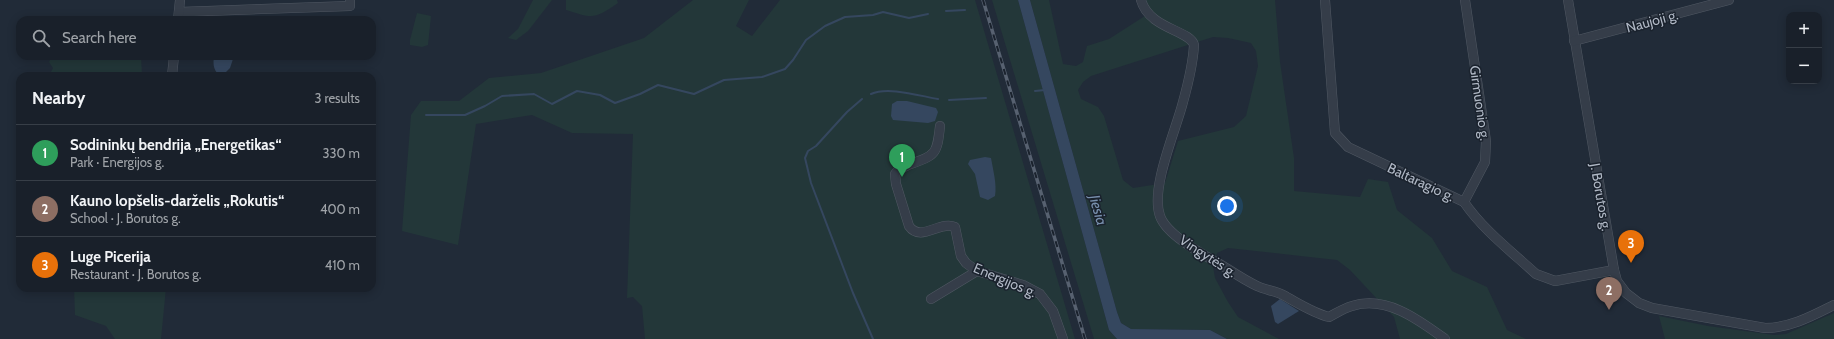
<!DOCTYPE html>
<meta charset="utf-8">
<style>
:root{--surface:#19202a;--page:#262d36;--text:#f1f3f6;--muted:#9fa3a8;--line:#373e47;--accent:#ea580c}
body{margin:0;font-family:Cabin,sans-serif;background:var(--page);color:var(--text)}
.controls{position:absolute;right:12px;top:12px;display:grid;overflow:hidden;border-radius:8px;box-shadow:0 2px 10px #0003}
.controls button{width:36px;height:36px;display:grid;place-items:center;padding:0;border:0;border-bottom:1px solid var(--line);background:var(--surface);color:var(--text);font:20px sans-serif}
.you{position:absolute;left:1227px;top:206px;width:14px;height:14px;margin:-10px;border:3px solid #fff;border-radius:50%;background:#1a73e8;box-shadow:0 0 0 6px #1a73e833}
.badge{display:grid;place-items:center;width:26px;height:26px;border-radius:50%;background:var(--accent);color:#fff;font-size:13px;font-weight:700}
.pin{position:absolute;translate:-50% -33px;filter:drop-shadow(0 1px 2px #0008)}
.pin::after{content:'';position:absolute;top:21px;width:14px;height:12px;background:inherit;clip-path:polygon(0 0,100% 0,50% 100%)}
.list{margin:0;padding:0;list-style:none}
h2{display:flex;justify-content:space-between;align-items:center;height:52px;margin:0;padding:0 16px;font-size:17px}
h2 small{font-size:13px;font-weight:400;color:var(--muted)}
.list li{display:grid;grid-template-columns:26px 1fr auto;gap:12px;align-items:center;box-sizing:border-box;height:56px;padding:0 16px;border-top:1px solid var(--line)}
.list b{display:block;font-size:15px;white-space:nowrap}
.list p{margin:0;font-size:13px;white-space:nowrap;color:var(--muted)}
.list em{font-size:13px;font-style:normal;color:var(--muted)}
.icon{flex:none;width:22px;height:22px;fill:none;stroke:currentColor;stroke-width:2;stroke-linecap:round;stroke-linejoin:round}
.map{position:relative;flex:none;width:1834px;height:339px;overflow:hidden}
.search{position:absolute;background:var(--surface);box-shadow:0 2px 10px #0003;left:16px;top:16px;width:360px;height:44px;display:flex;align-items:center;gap:10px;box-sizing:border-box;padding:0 14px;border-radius:12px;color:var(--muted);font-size:15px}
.panel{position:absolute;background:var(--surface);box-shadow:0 2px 10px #0003;left:16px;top:72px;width:360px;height:220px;border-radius:12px}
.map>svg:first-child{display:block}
</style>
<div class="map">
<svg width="1834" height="339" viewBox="0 0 1834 339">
<rect width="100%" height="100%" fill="#212b38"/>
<g fill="#233739" fill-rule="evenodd">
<path d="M533,0H552L528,31L516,40L508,38L518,29Z"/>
<path d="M566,0H617L618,3C594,19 594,19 566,10Z"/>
<path d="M693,0H749L736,26L752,36L780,0H975L1075,339H645L642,306L633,297L627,298L633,134L572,133L532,115L476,124L458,245L402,231L411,115L421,101H459L489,78L541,73L644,38Z"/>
<path d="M992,0H1018L1109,330L1117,339H1094Z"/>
<path d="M1030,0H1049L1063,64L1076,66L1083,62L1087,46L1109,39L1151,12L1146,0H1275L1280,62L1294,158V191L1360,197L1368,179L1388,182L1397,210L1432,238L1452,271L1487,287L1507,330L1526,339H1400L1394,317L1350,270L1337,260L1228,248L1217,253L1213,266L1215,278L1228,302L1238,317L1279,339H1227L1210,330L1131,329L1121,323L1117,312ZM1213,37L1228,38L1251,43L1256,51L1258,66L1246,116L1234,127L1178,141L1165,183L1133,188L1123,180L1104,116L1098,107L1081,99L1078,90L1083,82L1091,76Z"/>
<path d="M417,13L431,16L428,45L422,47L410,45V40Z"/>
<path d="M52,56H141L142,75L141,76H44L50,74L53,68L49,62Z"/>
<path d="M74,288H166L161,339H115L106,326L75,315Z"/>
<path d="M1834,313V339H1665L1659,316L1708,326L1774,335L1786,334Z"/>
</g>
<g fill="#35475f">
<path d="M1018,0H1030L1117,312L1121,323L1131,329L1210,330L1227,339H1117L1109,330Z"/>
<path d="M214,56H234L230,68L224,74L219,75C213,69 213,64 214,56Z"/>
<path d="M907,101L936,108L938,112L935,121L928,123L893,120L891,116L892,104L897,101Z"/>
<path d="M985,157L991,158C993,170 997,184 995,196L988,200L980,197L975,174L968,164L970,160Z"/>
<path d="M1280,299L1299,311L1278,324L1275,322L1271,306Z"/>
</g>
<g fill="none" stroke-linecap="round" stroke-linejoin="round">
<g stroke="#35475f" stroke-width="2">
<path d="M946,11L965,10"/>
<path d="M1035,91L1045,90"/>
<path d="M871,94C888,86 920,96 938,99"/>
<path d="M862,99L847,112L816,146L808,151L805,158L811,183L853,293L873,339"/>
<path d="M949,100L986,98"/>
<path d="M426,115H465L485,106L502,96L534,94L552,104L577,91L600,95L615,103L640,94L658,85L694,94L724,80L762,77L785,69L793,60L806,40L825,26L845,17L873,15L883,12L909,18L928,14"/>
</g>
<defs>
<g id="minor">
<path d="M1141,0C1149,29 1190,30 1194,45C1193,64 1188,84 1183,102C1176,130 1150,188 1160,216C1167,236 1206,256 1223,266C1234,273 1246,281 1257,286C1266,290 1275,291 1283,295C1298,303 1313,313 1329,317C1337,313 1344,308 1352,306C1386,295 1419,320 1445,339"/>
<path d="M1325,0L1335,133L1348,147L1464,202C1483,230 1512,252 1536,274L1555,281L1614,270"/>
<path d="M1568,0L1614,270L1617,281L1626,293L1639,303L1652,308L1765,328C1790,328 1812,316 1834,305"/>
<path d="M179,12L350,6V0"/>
<path d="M178,20L180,0"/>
<path d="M1574,41L1729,0"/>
<path d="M172,76L174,56"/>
<path d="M940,126C937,155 936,155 908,165C903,167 898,169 895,174L896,184L909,226C921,243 940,220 955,227L961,256L966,263L977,271L1023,285L1040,294L1053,311L1063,339"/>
<path d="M1464,202L1485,162L1486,141L1465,0"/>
<path d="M931,299L977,271"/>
</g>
</defs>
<use href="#minor" stroke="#505863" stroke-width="10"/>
<use href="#minor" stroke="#353d49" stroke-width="9"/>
<defs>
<path id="rail" d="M983,0L1085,339"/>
</defs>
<use href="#rail" stroke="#576170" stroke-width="3.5"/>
<use href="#rail" stroke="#1a222d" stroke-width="2" stroke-dasharray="6" stroke-linecap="butt"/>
</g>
<g text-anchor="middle" stroke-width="3" stroke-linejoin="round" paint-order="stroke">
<g font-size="14" fill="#b0b8c5" stroke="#1a222d">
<text transform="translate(1652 21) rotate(-15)" y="5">Naujoji g.</text>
<text transform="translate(1480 103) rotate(82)" y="5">Girmuonio g.</text>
<text transform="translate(1421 182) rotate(25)" y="5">Baltaragio g.</text>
<text transform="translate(1601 197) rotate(80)" y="5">J. Borutos g.</text>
<text transform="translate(1208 256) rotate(33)" y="5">Vingytės g.</text>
<text transform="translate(1005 280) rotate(23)" y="5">Energijos g.</text>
</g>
<g font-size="15" font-style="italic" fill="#788fad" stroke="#1a222d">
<text transform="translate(1098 210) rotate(74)" y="5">Jiesia</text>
</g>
</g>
</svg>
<div class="controls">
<button>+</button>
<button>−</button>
</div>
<div class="you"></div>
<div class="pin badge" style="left:902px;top:177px;background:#2e9e5b">1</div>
<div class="pin badge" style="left:1609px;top:310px;background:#8d6e63">2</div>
<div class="pin badge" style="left:1631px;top:263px;background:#e8710a">3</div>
<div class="search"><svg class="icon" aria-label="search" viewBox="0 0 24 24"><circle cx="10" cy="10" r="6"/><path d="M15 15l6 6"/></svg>Search here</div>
<section class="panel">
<h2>Nearby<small>3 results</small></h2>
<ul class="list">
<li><span class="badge" style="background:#2e9e5b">1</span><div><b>Sodininkų bendrija „Energetikas“</b><p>Park · Energijos g.</p></div><em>330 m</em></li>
<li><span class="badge" style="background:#8d6e63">2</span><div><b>Kauno lopšelis-darželis „Rokutis“</b><p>School · J. Borutos g.</p></div><em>400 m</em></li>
<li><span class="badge" style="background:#e8710a">3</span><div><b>Luge Picerija</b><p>Restaurant · J. Borutos g.</p></div><em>410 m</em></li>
</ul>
</section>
</div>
